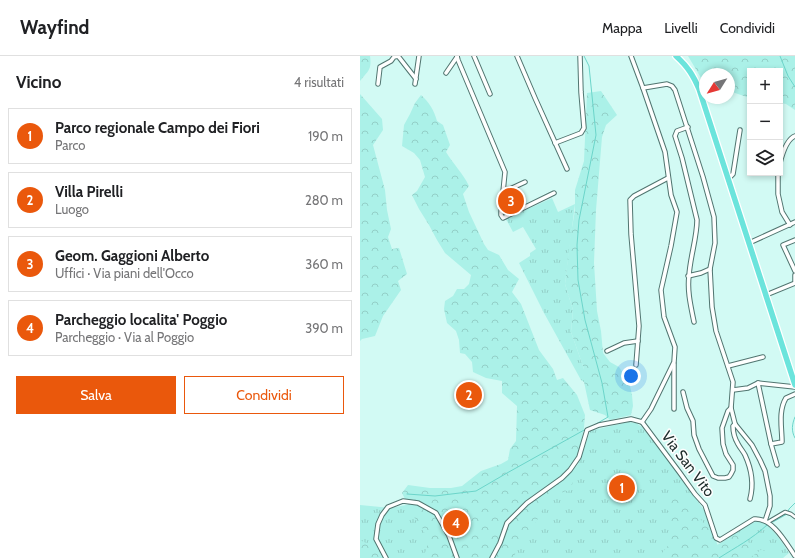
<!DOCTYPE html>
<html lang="it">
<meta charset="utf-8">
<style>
:root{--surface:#fff;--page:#f2f2f2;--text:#202124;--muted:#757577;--line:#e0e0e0;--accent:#ea580c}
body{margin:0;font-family:Cabin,sans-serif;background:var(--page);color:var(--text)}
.controls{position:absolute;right:12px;top:12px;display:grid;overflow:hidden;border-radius:0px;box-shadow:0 2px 6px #0003}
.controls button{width:36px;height:36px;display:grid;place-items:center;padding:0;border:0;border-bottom:1px solid var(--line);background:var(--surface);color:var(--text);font:20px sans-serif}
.compass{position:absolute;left:339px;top:12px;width:36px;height:36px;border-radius:50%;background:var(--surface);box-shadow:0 2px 6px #0003;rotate:233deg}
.you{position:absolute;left:271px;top:320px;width:14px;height:14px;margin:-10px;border:3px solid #fff;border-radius:50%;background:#1a73e8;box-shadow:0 0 0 6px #1a73e833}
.badge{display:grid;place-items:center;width:26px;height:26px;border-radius:50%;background:var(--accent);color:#fff;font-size:13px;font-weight:700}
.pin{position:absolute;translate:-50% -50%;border:2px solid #fff;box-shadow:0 1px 4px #0006}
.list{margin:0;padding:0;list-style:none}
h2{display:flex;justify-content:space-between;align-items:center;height:52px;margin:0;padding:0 16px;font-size:17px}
h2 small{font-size:13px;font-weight:400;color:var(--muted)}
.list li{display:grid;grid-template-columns:26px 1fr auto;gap:12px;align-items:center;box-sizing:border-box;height:56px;margin:0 8px 8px;padding:0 8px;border:1px solid var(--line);border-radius:0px}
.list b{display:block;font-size:15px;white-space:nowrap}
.list p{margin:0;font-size:13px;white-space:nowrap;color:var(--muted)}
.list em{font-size:13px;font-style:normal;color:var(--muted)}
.actions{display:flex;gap:8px;padding:12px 16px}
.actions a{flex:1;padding:9px 0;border:1px solid var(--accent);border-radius:0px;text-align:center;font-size:14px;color:var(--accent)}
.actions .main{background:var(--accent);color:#fff}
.icon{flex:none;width:22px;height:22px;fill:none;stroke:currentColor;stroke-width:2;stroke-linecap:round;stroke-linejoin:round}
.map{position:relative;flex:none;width:435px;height:502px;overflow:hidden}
header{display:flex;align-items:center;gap:24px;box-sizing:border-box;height:56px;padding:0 20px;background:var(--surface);border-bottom:1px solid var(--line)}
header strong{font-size:19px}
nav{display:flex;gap:22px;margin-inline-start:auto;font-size:14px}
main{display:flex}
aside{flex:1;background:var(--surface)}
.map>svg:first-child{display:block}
</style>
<header>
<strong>Wayfind</strong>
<nav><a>Mappa</a><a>Livelli</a><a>Condividi</a></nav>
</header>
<main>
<aside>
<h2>Vicino<small>4 risultati</small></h2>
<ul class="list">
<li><span class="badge">1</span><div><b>Parco regionale Campo dei Fiori</b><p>Parco</p></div><em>190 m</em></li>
<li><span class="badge">2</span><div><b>Villa Pirelli</b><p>Luogo</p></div><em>280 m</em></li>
<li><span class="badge">3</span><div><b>Geom. Gaggioni Alberto</b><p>Uffici · Via piani dell'Occo</p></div><em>360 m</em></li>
<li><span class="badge">4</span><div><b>Parcheggio localita' Poggio</b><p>Parcheggio · Via al Poggio</p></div><em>390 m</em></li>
</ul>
<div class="actions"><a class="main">Salva</a><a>Condividi</a></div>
</aside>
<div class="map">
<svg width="435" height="502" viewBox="0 0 435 502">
<defs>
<pattern id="grass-tufts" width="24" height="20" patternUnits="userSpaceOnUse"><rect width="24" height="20" fill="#abf1e8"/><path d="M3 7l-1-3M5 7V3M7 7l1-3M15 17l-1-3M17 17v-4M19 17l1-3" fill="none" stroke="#93cfc7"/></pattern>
<pattern id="forest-crowns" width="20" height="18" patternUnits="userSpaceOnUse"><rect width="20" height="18" fill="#abf1e8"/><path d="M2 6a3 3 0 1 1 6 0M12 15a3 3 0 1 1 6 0" fill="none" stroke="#93cfc7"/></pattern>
</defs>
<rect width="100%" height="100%" fill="#d2faf4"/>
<g fill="url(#grass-tufts)">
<path d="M192,142L198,156L215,148L205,228L213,254L211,276L224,313V326L221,324L184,257L159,207L170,200V197L176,193L163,171L153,176L146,163Z"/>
<path d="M268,366L276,367L282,371L320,420L344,454L358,490C365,484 391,465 399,465C409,466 424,489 429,497L423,502H137L149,475L208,422L218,408L222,399L230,375L234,374Z"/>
<path d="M0,449L31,452L46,449H53L94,502H0Z"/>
</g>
<g fill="url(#forest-crowns)">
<path d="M0,0H10C12,14 8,15 0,25Z"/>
<path d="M328,0H435V54L426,48L420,47V15H390V42L369,35V18H345V27H344Z"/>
<path d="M241,35L257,59L246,69L242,81L236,154L234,207L237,255L241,275L243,297L250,306L259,311L269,326L272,339L273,350L271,359L250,364L245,359L230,354L224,326V313L211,276L213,254L205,228L210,183L215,154V134L224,105L227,37Z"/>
<path d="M0,38L22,63L23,74L13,89L25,134L27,154L31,173L28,181L32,193L39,192L47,218L38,225L41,234L23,260L15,280L2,283L0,285Z"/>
<path d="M61,39C69,46 74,54 77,65L83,69L90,89L86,96C93,108 103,117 109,130L103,138L109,156L124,188L128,194L139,199L148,214L159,223L152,236L161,248L179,294L193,313L197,324L203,322L217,339L225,359L224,372L211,434L203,436L187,445L173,472L160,481L154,502H62L67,493V483L62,471L49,455V451L42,437L48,429L70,432H91L102,430L121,415L141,408L148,404L150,393L156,385L157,350L142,337V325L126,322L113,316L112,306L105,298L100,297L99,284L96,275L87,267L84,253L85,245L93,240L97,233H104L109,228L111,219L85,197L77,184L69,169L59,153L52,139L57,135L65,121L60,104L54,97L42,90L44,69L50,58L55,47Z"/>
<path d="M319,437L328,446L344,468L350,470L357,489L382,475L390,489L386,501H391L402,493L411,502H298L311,486L308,465V439Z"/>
<path d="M0,484L6,487L15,489L23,502H0Z"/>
</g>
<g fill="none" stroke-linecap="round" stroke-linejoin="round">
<g stroke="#6cd5ca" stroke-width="1">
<path d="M224,0L229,10L236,79L219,164L217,189L218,224L225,264L242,327L248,361L231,371"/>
<path d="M420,0L428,20L435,31"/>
<path d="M435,361C432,368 431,375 435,382"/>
<path d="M47,438L75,440L116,435L147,417L226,373"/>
<path d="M413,466L427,458L429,453L435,447"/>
<path d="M359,502C376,491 392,483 407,469"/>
</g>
<defs>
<path id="pedestrian" d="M408,466L425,456L431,458L435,461"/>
<g id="minor">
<path d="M97,0L98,4L145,116L141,156V159L143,162L194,137"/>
<path d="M114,0L130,38"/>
<path d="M157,0L175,42L207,113"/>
<path d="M271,0L283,32L307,28L312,30L315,34L343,121L354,161L355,187L350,213L352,251L356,275L373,326L371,352L375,368L392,389L400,404L405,415L410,440V450L405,465"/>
<path d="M86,17L97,1"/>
<path d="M18,28L20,11L31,5L34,1L38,0L45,9L56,23"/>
<path d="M55,28L59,0"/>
<path d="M328,71L317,75L315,80L322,102L337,164C337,182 330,201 329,220C327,235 331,251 334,266"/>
<path d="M195,87L221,77L224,72L221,36L220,0"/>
<path d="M420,107C422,99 427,83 435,80"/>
<path d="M418,117V138L422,156L430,169"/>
<path d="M368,123L373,118L380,74"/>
<path d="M144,134L150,133L165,126"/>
<path d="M435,184L423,189L435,215"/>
<path d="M389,187L435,166"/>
<path d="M328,220L341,217L350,213"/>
<path d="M406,239L435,227V219"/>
<path d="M247,295L264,287L278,285"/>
<path d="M314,308V353"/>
<path d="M276,309L279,270L271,178L270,144L274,140L308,122"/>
<path d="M368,310L403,301"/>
<path d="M398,327L411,388"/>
<path d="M373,334L388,332L398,327L435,331"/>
<path d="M323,336L327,352L333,365L334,379L339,393L353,420L358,422H365L369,421L371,418L373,414V409L366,398L363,388L362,372L368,355L371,352"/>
<path d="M282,366L320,417L335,438L345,449L356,482L360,484L394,463C412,461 426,487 435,500"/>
<path d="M375,368L373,370C373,376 375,383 378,388C380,392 383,395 385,399C391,412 394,428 390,443"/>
<path d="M417,409L411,388L422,386C422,372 418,355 426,342L435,338"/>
<path d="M26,502L16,483L18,468L22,459L28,451L43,445L58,447L76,457L89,480L97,502"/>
<path d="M132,502L140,487L147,467L167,447L202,422L210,414L219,401L227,374L239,369L271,363L282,366L291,353L314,306L315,291L304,261L301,234L311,190L317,156L311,139L305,96L283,32"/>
</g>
<path id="primary" d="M316,0C328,11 333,19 339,33L435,329"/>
</defs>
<use href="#pedestrian" stroke="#517570" stroke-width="4.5"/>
<use href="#minor" stroke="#517570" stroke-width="5.5"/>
<use href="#primary" stroke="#fff" stroke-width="8"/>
<use href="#pedestrian" stroke="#fff" stroke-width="2.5"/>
<use href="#minor" stroke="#fff" stroke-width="3.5"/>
<use href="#primary" stroke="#6be4dc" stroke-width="5.5"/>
</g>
<g text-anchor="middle" stroke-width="3" stroke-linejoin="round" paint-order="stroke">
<g font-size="15" fill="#202f2d" stroke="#fefefe">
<text transform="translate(328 408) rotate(53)" y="5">Via San Vito</text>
</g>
</g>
</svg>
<div class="controls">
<button>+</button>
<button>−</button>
<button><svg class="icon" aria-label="layers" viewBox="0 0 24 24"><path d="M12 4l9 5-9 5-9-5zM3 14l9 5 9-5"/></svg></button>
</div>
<svg class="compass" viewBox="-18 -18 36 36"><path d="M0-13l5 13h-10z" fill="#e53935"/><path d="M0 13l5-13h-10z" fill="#757577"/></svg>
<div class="you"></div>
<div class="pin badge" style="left:262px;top:432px">1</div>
<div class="pin badge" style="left:109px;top:339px">2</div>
<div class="pin badge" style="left:151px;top:145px">3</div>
<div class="pin badge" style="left:96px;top:467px">4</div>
</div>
</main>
